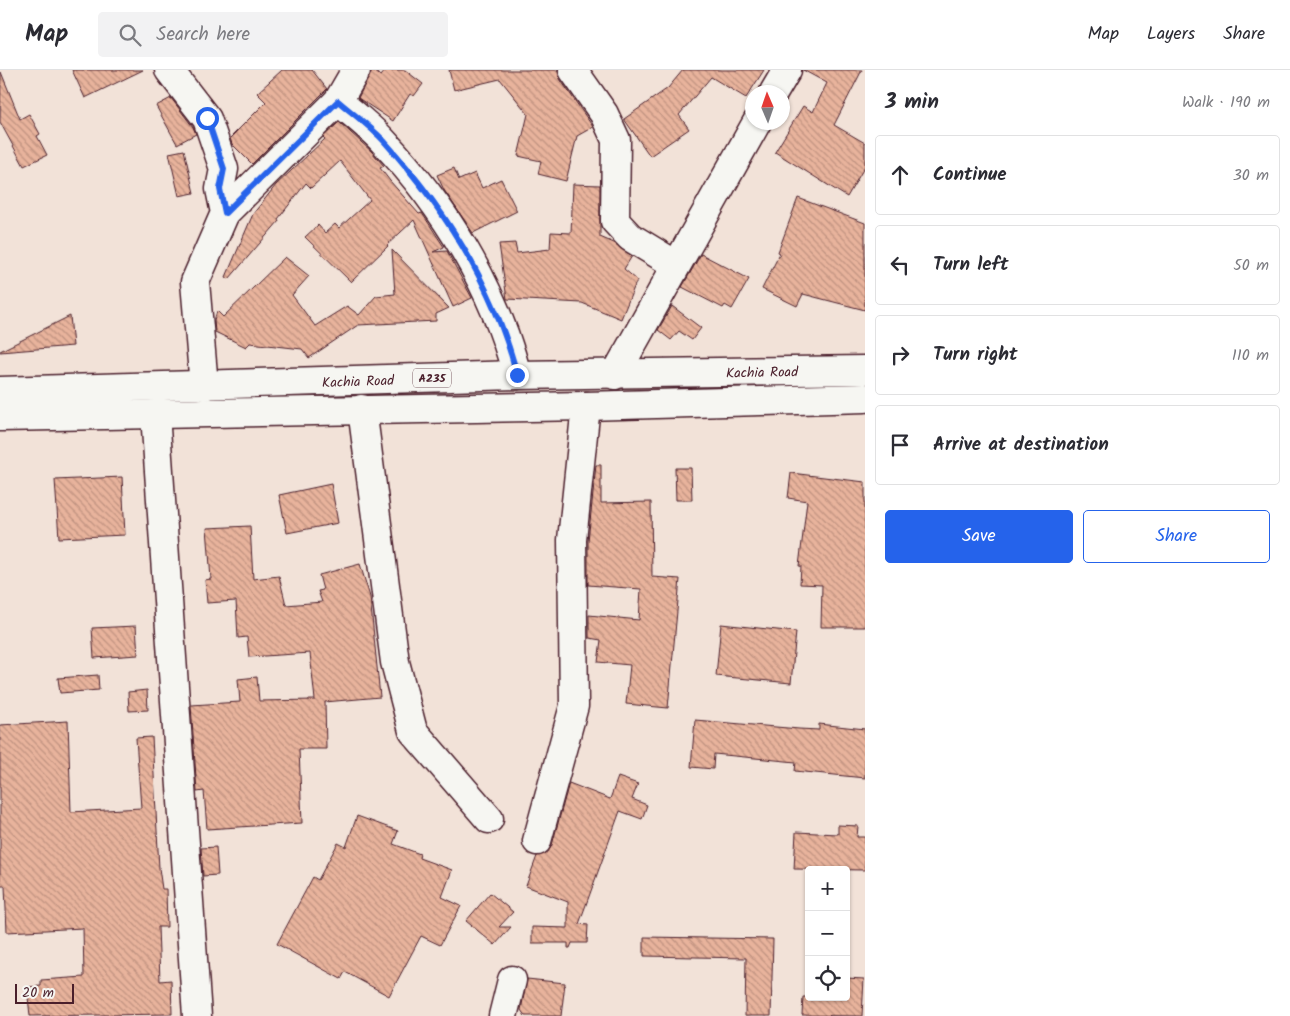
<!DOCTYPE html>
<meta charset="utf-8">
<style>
:root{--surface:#fff;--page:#f2f2f3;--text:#2b2b33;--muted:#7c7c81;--line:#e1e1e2;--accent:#2563eb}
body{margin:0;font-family:Kalam,sans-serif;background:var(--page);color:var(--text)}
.controls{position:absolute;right:15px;bottom:15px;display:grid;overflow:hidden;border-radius:5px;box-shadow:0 1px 4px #0004}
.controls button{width:45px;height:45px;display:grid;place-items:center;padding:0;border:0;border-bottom:1px solid var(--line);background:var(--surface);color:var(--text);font:25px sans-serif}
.compass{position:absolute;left:745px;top:15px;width:45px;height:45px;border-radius:50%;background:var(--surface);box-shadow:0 1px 4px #0004;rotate:358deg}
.scale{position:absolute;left:15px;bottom:12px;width:59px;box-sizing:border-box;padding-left:5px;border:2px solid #4a1f2b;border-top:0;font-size:14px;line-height:18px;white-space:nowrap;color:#4a1f2b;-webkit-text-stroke:4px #f6f6f2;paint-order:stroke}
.stop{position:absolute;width:15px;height:15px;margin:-11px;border:4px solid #2563eb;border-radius:50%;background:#fff}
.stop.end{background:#2563eb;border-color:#fff;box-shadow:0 1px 5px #0008}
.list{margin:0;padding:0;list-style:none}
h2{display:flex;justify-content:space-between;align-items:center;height:65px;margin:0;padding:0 20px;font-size:21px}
h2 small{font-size:16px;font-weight:400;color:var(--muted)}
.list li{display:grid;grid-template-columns:32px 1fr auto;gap:15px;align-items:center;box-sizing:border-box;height:80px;margin:0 10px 10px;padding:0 10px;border:1px solid var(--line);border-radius:5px}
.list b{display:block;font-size:19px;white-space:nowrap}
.list em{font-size:16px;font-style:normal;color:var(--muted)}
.actions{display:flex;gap:10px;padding:15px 20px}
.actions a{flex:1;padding:11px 0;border:1px solid var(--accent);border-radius:5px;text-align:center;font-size:18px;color:var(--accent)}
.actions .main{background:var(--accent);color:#fff}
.icon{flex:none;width:28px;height:28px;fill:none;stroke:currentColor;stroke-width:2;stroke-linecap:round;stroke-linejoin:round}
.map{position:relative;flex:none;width:865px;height:946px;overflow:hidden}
header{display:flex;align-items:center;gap:30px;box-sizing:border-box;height:70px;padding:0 25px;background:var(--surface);border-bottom:1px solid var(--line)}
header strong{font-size:24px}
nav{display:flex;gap:28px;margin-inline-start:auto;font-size:18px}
.search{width:350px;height:45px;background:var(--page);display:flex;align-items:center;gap:12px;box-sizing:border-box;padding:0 18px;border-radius:5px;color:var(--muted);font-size:19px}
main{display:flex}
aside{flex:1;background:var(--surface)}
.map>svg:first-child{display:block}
</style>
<header>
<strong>Map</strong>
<div class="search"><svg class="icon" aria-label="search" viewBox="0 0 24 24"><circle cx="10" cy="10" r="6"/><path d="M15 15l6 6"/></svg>Search here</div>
<nav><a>Map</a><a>Layers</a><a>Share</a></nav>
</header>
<main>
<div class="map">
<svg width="865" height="946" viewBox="0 0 865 946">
<defs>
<pattern id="building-back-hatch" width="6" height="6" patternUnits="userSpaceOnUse" patternTransform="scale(1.25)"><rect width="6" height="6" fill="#e8b39c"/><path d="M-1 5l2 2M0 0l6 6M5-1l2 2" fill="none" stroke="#be917f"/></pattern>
</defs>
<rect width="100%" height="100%" fill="#f2e2d8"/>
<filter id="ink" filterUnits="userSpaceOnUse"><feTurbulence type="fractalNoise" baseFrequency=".02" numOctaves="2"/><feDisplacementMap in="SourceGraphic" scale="10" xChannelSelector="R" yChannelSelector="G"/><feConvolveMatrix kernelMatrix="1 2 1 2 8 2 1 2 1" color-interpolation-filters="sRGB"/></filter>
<g filter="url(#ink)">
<g fill="url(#building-back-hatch)" stroke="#4a1f2b">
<path d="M72,0H143L85,28Z"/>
<path d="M282,0H312L327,19L252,94L232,74L230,68L266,32L257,23Z"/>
<path d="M372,0L381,6L386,0H405L423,14L414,26L410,24L393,51L358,28Z"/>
<path d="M449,0H558L560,9L593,57L577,66L566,111L538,104L541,91L518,86L528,44L500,9L454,20Z"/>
<path d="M683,0H764L746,28L711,7L679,45L689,59L650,86L624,49L668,18Z"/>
<path d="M803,0H862L834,55L865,73V96L847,127L775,82L803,36L813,42L827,13Z"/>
<path d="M1,2L20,49L29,44L40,64L37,66L47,85L24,96L0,52Z"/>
<path d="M171,28L193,57L196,64L177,74L156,36Z"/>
<path d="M339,52L372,82L384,96L380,98L390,111L419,144L422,143L444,177L433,182L447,181L472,228L453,237L414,150L387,175L388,176L351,212L305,167L318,155L325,163L335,154L339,158L370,130L340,91L311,118L306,113L278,149L279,151L229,209L226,207L253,144L276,115L325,69L323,67Z"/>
<path d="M184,80L194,123L179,126L169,83Z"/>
<path d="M454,98L459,110L475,103L482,118L501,109L517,141L473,163L444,120L437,105Z"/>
<path d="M573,114L600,115V167L614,173L632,186L624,199L637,210L621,249L582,233L507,229L499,174L515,173L517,183L550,179L551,162L571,163Z"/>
<path d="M798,128L865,153V240L803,224L797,236L762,219L780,183L778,182Z"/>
<path d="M392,180L449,238L436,244V251L358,255L309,288L302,279L250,273L246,277L215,262L214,251L217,241L223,247L285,187L309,206L292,225L315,256L347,236L359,245L376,226L395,224Z"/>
<path d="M701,184L749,209L732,239L725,235L723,238L682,217Z"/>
<path d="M672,236L701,258L692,270L679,261L671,270L658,260Z"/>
<path d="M70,246L73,276L0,282V281Z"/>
<path d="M596,395H601V433L651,432L652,507L680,509L668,638L626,634L630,595L598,592L601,570L589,568V545L639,550L641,519L588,515V471Z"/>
<path d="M675,398H691L692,430H676Z"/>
<path d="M791,403L865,412V557H821L822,515L800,514L801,496H799L807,431L788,428Z"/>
<path d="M122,407L125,465L59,468L55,410Z"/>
<path d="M331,414L338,453L287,463L279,425Z"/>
<path d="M250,456L253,509L279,506L286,535L322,532L318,521L323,520L319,505L360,494L370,527L380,627L325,632L326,679H299L302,753L207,759L204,721L197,722L191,635L240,632L238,609L257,607L259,631L315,630L310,583L249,587L247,567L238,568L236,531L207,533L205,510L211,509L207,458Z"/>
<path d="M721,554L796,562L791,613L716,606Z"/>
<path d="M136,556L138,585L94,588L92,558Z"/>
<path d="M98,605L99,620L60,623L58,608Z"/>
<path d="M147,620L148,640L129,641L128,622Z"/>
<path d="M695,650L799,659L819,660V654L865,659V708L795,701L796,692L714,684L713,699L691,697Z"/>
<path d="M68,651L71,742L141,738L136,668L152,667L159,798L162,819H166L167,857H158L160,911L171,910L172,944L30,946L27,917L41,916V910L84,907L83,858L7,862L5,816H0V655Z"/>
<path d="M618,707L638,714L632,729L647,735L642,749L620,741L579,854L588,855L587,873H572L570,878H568V873H532V857L568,858V832L526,816L537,786L548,782L552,775L569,713L610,729Z"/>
<path d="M357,746L398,761L393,774L420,784L419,788L452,800L442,827L461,836L440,875L421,866L389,926L345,902L341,909L277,874L313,807L318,810L338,773L346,777Z"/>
<path d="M838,755L858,756L857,767H865V800L794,799L796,762L838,764Z"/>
<path d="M216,777L218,805L203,806L201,778Z"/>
<path d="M490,823L513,842L499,857H511L495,875L466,851Z"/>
<path d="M644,867L773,869L771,946H745L746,888L644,886Z"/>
<path d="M846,908L864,909L862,946L802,945L803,927H846Z"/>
<path d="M527,909L565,913L561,946H525L521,940Z"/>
</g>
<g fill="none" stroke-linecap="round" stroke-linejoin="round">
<defs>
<g id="minor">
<path d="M169,0L207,49L224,99L220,119L225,143L195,212L204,316"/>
<path d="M573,0L604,44L616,70L615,151L630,167L676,195"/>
<path d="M774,22L787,0"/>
<path d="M338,31C353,44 369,56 383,71C445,137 494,217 517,305"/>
<path d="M225,143L338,31L356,0"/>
<path d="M615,305L757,52"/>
<path d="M362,339L395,592L413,661L489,749"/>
<path d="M155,344L197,946"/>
<path d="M537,771L574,636L572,470L586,336"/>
<path d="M503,946L512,910"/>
</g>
<g id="highway">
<path d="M0,321L517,305L865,300"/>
<path d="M0,347L586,336L865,328"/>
</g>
</defs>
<use href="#minor" stroke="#4a1f2b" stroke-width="31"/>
<use href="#highway" stroke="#4a1f2b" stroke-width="31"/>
<use href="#minor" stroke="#f6f6f2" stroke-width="28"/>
<use href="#highway" stroke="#f6f6f2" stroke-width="28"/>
</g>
</g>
<g fill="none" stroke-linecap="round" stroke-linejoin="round" filter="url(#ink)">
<path stroke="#2563eb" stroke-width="6" d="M207,48L224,99L220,119L225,143L338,31C353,44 370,56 384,71C445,139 494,215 517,305"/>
</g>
<g text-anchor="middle" stroke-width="4.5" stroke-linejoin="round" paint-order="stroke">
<rect fill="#f6f6f2" stroke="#7e6067" stroke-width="1" x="413" y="298.5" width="38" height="19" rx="4"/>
<g font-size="12" font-weight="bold" fill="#4a1f2b">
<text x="432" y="312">A235</text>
</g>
<g font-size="14" fill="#4a1f2b" stroke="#f6f6f2">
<text transform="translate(762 302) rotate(-1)" y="5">Kachia Road</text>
<text transform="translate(358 311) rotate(-2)" y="5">Kachia Road</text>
</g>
</g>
</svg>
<div class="controls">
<button>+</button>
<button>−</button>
<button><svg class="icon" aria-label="locate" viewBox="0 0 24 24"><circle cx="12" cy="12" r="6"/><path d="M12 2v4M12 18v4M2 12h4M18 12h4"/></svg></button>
</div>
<svg class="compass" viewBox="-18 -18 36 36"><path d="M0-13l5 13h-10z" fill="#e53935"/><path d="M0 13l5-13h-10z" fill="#7c7c81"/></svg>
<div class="scale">20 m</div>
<div class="stop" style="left:207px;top:48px"></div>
<div class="stop end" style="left:517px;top:305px"></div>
</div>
<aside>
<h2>3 min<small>Walk · 190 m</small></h2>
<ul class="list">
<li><svg class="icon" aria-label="ahead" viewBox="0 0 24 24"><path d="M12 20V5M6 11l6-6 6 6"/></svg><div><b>Continue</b></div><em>30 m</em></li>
<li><svg class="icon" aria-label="left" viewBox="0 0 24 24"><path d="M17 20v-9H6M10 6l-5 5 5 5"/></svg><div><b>Turn left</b></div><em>50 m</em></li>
<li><svg class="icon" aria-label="right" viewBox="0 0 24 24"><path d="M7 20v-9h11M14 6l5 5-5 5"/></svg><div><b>Turn right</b></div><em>110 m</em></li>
<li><svg class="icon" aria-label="arrive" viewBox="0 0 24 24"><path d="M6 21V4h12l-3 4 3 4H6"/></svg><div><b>Arrive at destination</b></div></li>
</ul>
<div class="actions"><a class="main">Save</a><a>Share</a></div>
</aside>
</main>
